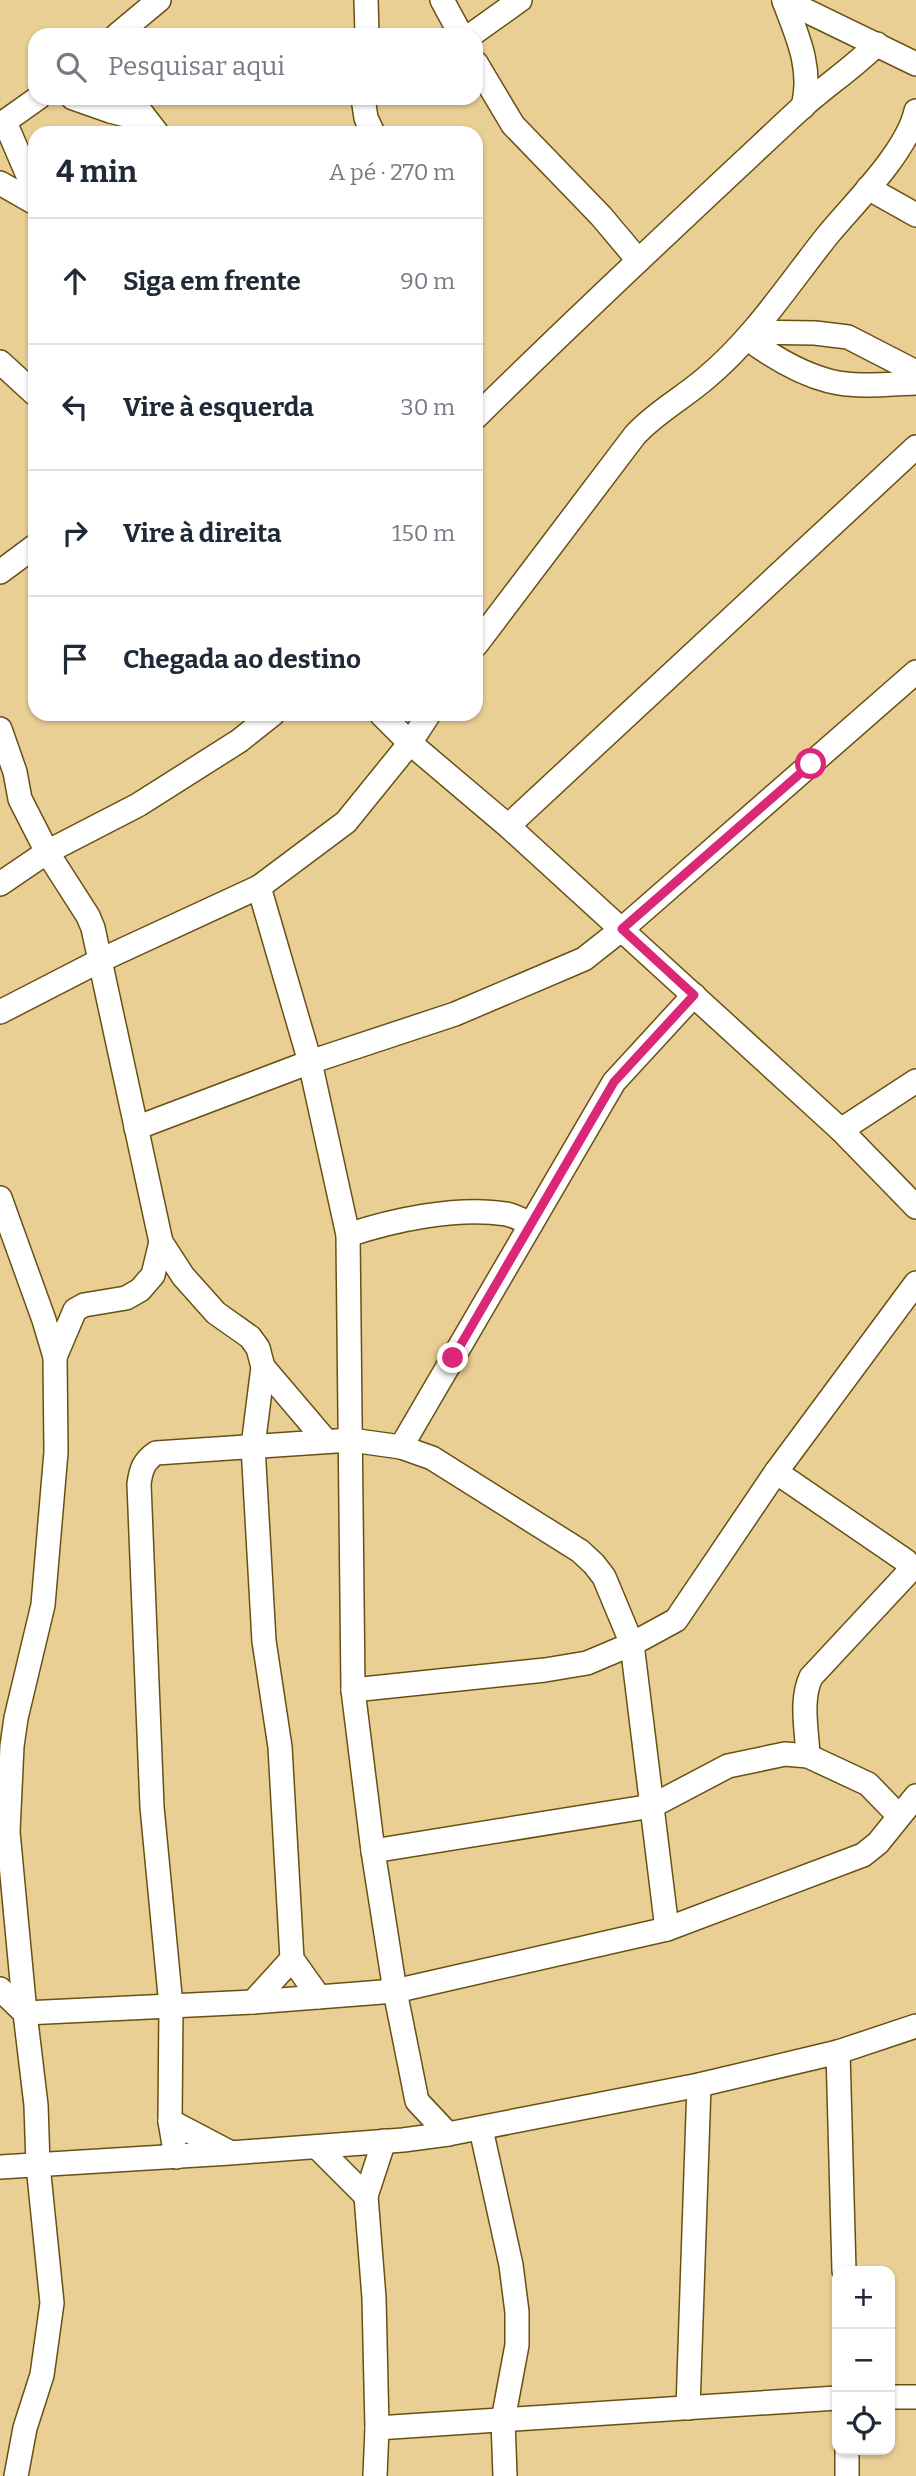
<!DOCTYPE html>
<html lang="pt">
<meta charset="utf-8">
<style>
:root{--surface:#fff;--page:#f2f2f3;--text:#1f2937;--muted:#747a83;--line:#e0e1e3}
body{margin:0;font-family:Bitter,serif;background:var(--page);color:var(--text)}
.controls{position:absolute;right:21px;bottom:21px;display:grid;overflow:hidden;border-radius:14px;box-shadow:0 2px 5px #0004}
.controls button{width:63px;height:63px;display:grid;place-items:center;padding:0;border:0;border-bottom:2px solid var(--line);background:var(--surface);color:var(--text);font:35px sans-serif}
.stop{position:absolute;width:21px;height:21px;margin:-16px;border:5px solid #db2777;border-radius:50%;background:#fff}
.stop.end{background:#db2777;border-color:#fff;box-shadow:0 2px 7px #0008}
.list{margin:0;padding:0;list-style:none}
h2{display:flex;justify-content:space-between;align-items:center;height:91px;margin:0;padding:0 28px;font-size:30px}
h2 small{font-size:23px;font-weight:400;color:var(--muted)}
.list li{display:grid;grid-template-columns:46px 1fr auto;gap:21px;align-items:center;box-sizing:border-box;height:126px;padding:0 28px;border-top:2px solid var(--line)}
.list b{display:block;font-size:26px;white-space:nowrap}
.list em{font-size:23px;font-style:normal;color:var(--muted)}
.icon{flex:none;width:38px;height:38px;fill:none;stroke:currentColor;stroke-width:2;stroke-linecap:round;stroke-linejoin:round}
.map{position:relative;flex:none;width:916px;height:2476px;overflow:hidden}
.search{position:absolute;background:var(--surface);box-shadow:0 2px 5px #0004;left:28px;top:28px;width:455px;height:77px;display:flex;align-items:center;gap:18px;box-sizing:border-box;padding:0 24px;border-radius:21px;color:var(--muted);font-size:26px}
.panel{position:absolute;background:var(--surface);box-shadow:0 2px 5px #0004;left:28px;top:126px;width:455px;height:595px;border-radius:21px}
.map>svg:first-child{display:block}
</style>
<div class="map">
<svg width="916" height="2476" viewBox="0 0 916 2476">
<rect width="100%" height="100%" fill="#eacf94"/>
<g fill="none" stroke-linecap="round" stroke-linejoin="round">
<defs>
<g id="street">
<path d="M366,0L367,35"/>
<path d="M442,0L461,35"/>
<path d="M784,0L916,64"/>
<path d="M784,1C797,35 813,69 803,107"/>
<path d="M117,35L159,0"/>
<path d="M471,35L520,0"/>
<path d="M476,63L513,125L601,216L638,260"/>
<path d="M73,98L110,111L146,120"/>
<path d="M130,98L157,133"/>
<path d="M363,98L366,118L373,133"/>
<path d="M5,122L35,192"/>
<path d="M0,125L38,98"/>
<path d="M0,183L35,203"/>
<path d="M868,188L916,215"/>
<path d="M753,332L815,333L848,337L916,372"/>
<path d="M747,338C771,356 799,373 829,381C857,388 888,384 916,383"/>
<path d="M0,362L35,394"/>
<path d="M476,417C582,312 691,211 800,109C825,86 852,69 877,44"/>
<path d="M0,572L35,546"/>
<path d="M476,645L635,435C656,412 683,398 706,378C754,338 788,285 827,236C854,203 907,152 916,111"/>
<path d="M381,714L410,743L508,826L841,1130L916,1207"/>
<path d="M0,729L15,772L20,799L47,852L88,916L93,928L161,1242L183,1276L216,1313L250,1337L258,1348L263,1367L253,1446L264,1641L280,1747L292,1959L319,1997"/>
<path d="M508,826L916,447"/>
<path d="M0,884L47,852L138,805L239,741L273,714"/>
<path d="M259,887L310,1062L348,1235L353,1690L373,1851L395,1991L417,2101L448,2134"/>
<path d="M0,1012L101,960L259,887L346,822L410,743L429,714"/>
<path d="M136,1128L310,1062L455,1014L584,959L622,929L916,672"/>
<path d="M841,1130L916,1081"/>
<path d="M0,1198L44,1320L55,1357L56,1452L43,1605L16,1718L12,1746L8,1832L25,2013L253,2002L395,1991L667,1929L863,1855L878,1843L916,1796"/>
<path d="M348,1235C393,1220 458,1206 506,1214C514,1215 523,1221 531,1224"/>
<path d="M55,1357L75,1310L84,1305L126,1298L140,1290L153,1275L161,1242"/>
<path d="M263,1367L326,1441"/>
<path d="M401,1447L614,1082L694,995"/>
<path d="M776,1472L906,1561L908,1568L906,1575L811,1677C800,1700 807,1731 808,1756"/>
<path d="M353,1690L545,1670L587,1663L632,1644L676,1620L776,1472L916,1283"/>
<path d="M373,1851L652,1806L728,1766L785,1754L808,1756L868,1784L899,1816"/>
<path d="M0,1989L25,2013L36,2105L38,2165L52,2303L42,2375L25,2428L16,2476"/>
<path d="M253,2002L292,1959"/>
<path d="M838,2052L844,2271"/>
<path d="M170,2121L229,2152"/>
<path d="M481,2129L511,2265L517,2312V2345L503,2420L505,2476"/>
<path d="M317,2147L366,2196"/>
<path d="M176,2157L170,2121L171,2006L152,1807L139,1484C141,1469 144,1461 156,1453L351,1440L401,1447L432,1458L580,1551L594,1564L604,1577L632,1644L667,1929"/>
<path d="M0,2167L230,2153L403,2140L448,2134L699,2085L838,2052L916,2026"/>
<path d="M890,2397H916"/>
<path d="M688,2408L699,2085"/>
<path d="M377,2428L837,2398"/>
<path d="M375,2476L377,2428L374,2298L366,2196L384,2141"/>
<path d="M847,2476V2450"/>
</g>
</defs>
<use href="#street" stroke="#685014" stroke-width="26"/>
<use href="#street" stroke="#fff" stroke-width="23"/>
</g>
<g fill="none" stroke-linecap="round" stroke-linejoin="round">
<path stroke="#db2777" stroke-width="9" d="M453,1358L614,1082L694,995L622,929L811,764"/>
</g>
</svg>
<div class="controls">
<button>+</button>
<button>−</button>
<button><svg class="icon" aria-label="locate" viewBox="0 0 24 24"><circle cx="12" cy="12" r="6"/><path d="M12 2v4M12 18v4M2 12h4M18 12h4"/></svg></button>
</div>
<div class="stop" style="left:811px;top:764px"></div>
<div class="stop end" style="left:453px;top:1358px"></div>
<div class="search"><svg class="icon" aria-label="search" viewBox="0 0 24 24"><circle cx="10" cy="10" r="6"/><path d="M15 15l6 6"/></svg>Pesquisar aqui</div>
<section class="panel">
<h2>4 min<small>A pé · 270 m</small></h2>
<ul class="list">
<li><svg class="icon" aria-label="ahead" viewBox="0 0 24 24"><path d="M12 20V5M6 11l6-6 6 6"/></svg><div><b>Siga em frente</b></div><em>90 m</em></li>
<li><svg class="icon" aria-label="left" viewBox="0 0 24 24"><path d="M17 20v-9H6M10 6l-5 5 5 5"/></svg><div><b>Vire à esquerda</b></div><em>30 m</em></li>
<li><svg class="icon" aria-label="right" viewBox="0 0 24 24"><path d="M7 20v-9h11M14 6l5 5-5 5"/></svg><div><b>Vire à direita</b></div><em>150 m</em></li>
<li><svg class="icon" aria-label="arrive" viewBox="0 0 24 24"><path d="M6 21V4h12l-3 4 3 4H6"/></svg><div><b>Chegada ao destino</b></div></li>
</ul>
</section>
</div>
